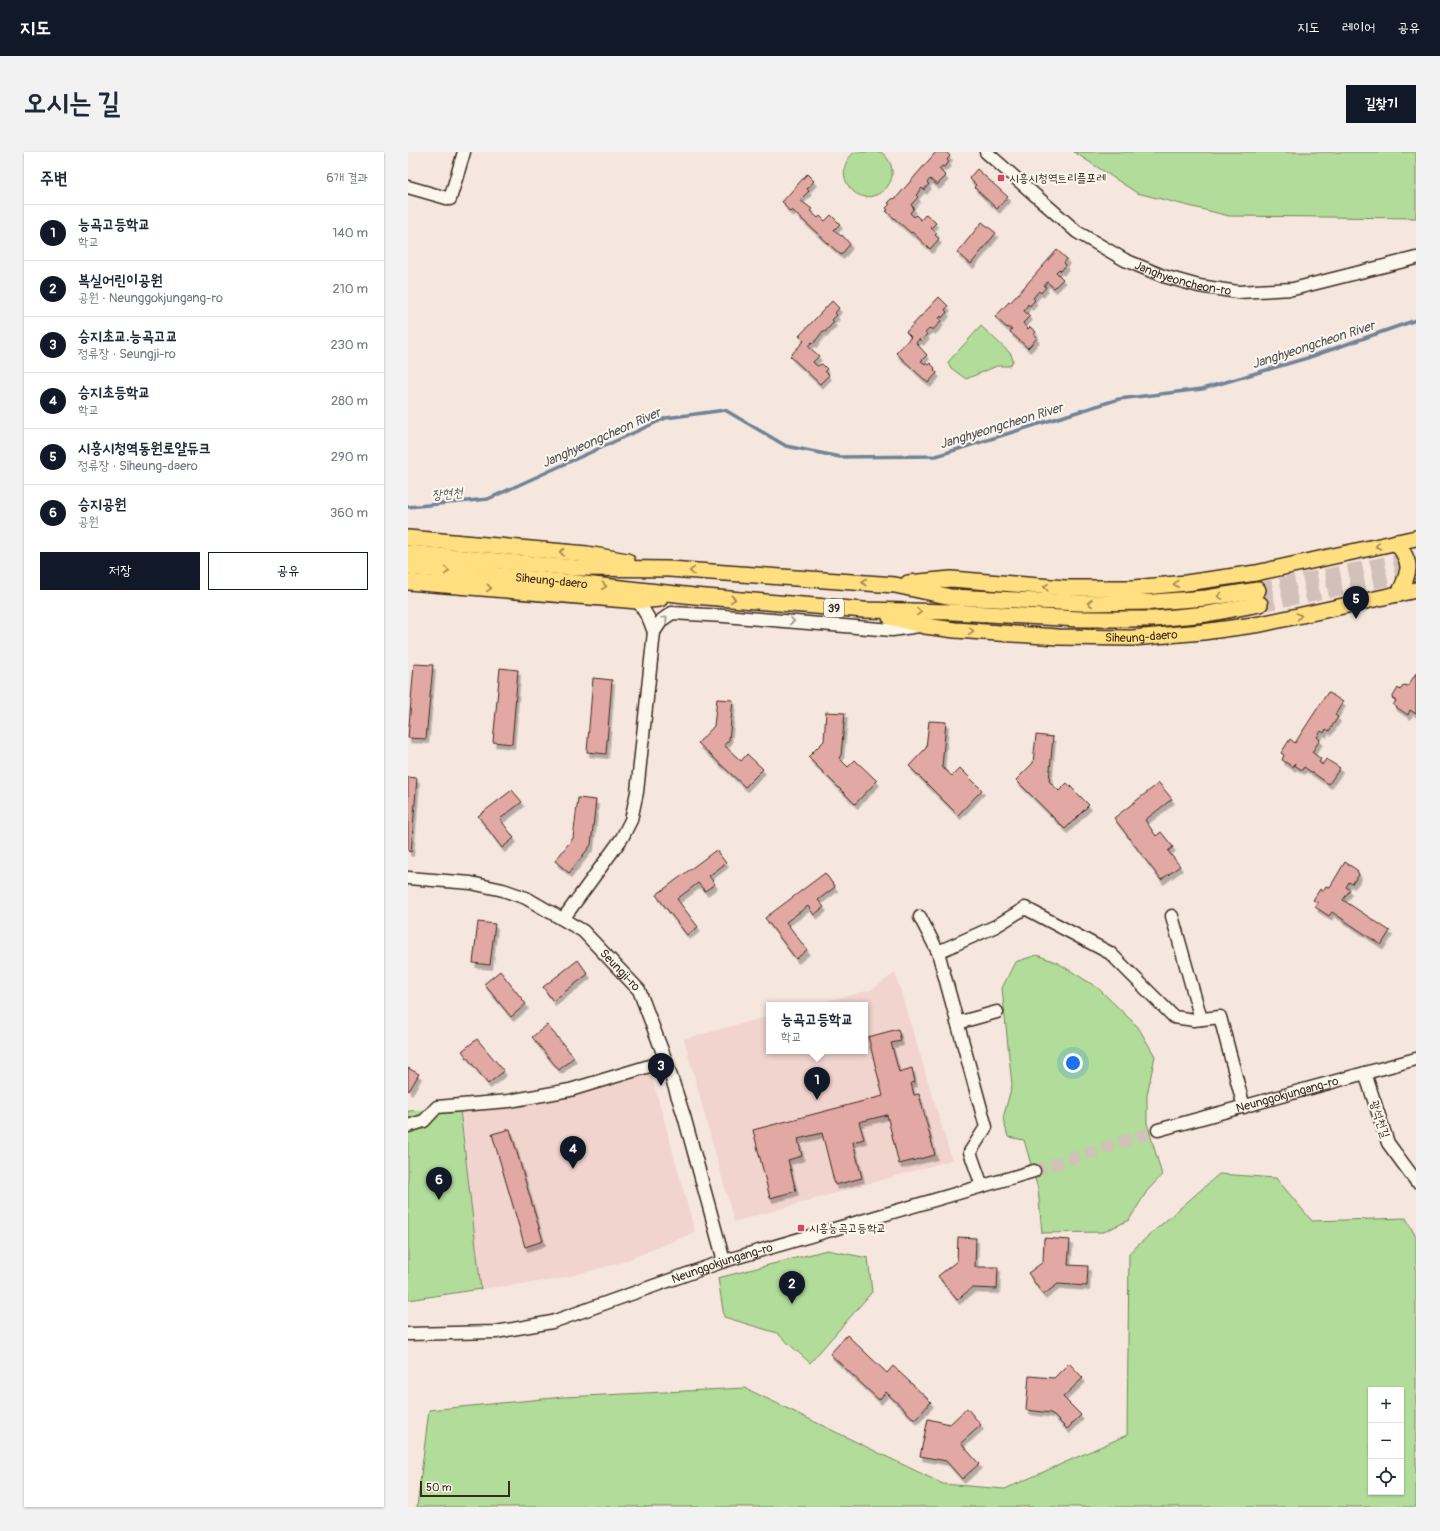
<!DOCTYPE html>
<html lang="ko">
<meta charset="utf-8">
<style>
:root{--surface:#fff;--page:#f2f2f3;--text:#1f2937;--muted:#747a83;--line:#e0e1e3;--accent:#111827}
body{margin:0;font-family:Pangolin,"Poor Story",sans-serif;background:var(--page);color:var(--text)}
.controls{position:absolute;right:12px;bottom:12px;display:grid;overflow:hidden;border-radius:0px;box-shadow:0 1px 3px #0004}
.controls button{width:36px;height:36px;display:grid;place-items:center;padding:0;border:0;border-bottom:1px solid var(--line);background:var(--surface);color:var(--text);font:20px sans-serif}
.scale{position:absolute;left:12px;bottom:10px;width:90px;box-sizing:border-box;padding-left:4px;border:2px solid #3b2a1e;border-top:0;font-size:11px;line-height:14px;white-space:nowrap;color:#3b2a1e;-webkit-text-stroke:3px #fbf7ec;paint-order:stroke}
.you{position:absolute;left:665px;top:911px;width:14px;height:14px;margin:-10px;border:3px solid #fff;border-radius:50%;background:#1a73e8;box-shadow:0 0 0 6px #1a73e833}
.badge{display:grid;place-items:center;width:26px;height:26px;border-radius:50%;background:var(--accent);color:#fff;font-size:13px;font-weight:700}
.pin{position:absolute;translate:-50% -33px;filter:drop-shadow(0 1px 2px #0008)}
.pin::after{content:'';position:absolute;top:21px;width:14px;height:12px;background:inherit;clip-path:polygon(0 0,100% 0,50% 100%)}
.popup{position:absolute;left:358px;top:850px;width:102px;height:52px;box-sizing:border-box;display:grid;place-content:center;border-radius:0px;background:var(--surface);filter:drop-shadow(0 1px 3px #0005);font-size:13px;white-space:nowrap;color:var(--muted)}
.popup b{font-size:15px;color:var(--text)}
.popup::after{content:'';position:absolute;left:50%;top:100%;margin-left:-8px;border:8px solid transparent;border-top-color:var(--surface)}
.list{margin:0;padding:0;list-style:none}
h2{display:flex;justify-content:space-between;align-items:center;height:52px;margin:0;padding:0 16px;font-size:17px}
h2 small{font-size:13px;font-weight:400;color:var(--muted)}
.list li{display:grid;grid-template-columns:26px 1fr auto;gap:12px;align-items:center;box-sizing:border-box;height:56px;padding:0 16px;border-top:1px solid var(--line)}
.list b{display:block;font-size:15px;white-space:nowrap}
.list p{margin:0;font-size:13px;white-space:nowrap;color:var(--muted)}
.list em{font-size:13px;font-style:normal;color:var(--muted)}
.actions{display:flex;gap:8px;padding:12px 16px}
.actions a{flex:1;padding:9px 0;border:1px solid var(--accent);border-radius:0px;text-align:center;font-size:14px;color:var(--accent)}
.actions .main{background:var(--accent);color:#fff}
.icon{flex:none;width:22px;height:22px;fill:none;stroke:currentColor;stroke-width:2;stroke-linecap:round;stroke-linejoin:round}
.map{position:relative;flex:none;width:1008px;height:1355px;overflow:hidden;border-radius:0px}
header{display:flex;align-items:center;gap:24px;box-sizing:border-box;height:56px;padding:0 20px;background:var(--accent);color:#fff}
header strong{font-size:19px}
nav{display:flex;gap:22px;margin-inline-start:auto;font-size:14px}
.intro{display:flex;align-items:center;justify-content:space-between;box-sizing:border-box;height:96px;padding:0 24px}
h1{margin:0;font-size:28px}
.button{padding:10px 18px;border-radius:0px;background:var(--accent);color:#fff;font-size:14px;font-weight:700}
main{display:flex;gap:24px;padding:0 24px}
aside{flex:1;background:var(--surface);border-radius:0px;box-shadow:0 1px 3px #0004}
.map>svg:first-child{display:block}
</style>
<header>
<strong>지도</strong>
<nav><a>지도</a><a>레이어</a><a>공유</a></nav>
</header>
<div class="intro"><h1>오시는 길</h1><a class="button">길찾기</a></div>
<main>
<aside>
<h2>주변<small>6개 결과</small></h2>
<ul class="list">
<li><span class="badge">1</span><div><b>능곡고등학교</b><p>학교</p></div><em>140 m</em></li>
<li><span class="badge">2</span><div><b>복실어린이공원</b><p>공원 · Neunggokjungang-ro</p></div><em>210 m</em></li>
<li><span class="badge">3</span><div><b>승지초교.능곡고교</b><p>정류장 · Seungji-ro</p></div><em>230 m</em></li>
<li><span class="badge">4</span><div><b>승지초등학교</b><p>학교</p></div><em>280 m</em></li>
<li><span class="badge">5</span><div><b>시흥시청역동원로얄듀크</b><p>정류장 · Siheung-daero</p></div><em>290 m</em></li>
<li><span class="badge">6</span><div><b>승지공원</b><p>공원</p></div><em>360 m</em></li>
</ul>
<div class="actions"><a class="main">저장</a><a>공유</a></div>
</aside>
<div class="map">
<svg width="1008" height="1355" viewBox="0 0 1008 1355">
<defs>
<filter id="shadow"><feDropShadow dx="2.5" dy="4.5" stdDeviation="0" flood-color="#0004"/></filter>
</defs>
<rect width="100%" height="100%" fill="#f6e7de"/>
<filter id="ink" filterUnits="userSpaceOnUse"><feTurbulence type="fractalNoise" baseFrequency=".025" numOctaves="2"/><feDisplacementMap in="SourceGraphic" scale="8" xChannelSelector="R" yChannelSelector="G"/><feConvolveMatrix kernelMatrix="1 2 1 2 8 2 1 2 1" color-interpolation-filters="sRGB"/></filter>
<g filter="url(#ink)">
<g fill="#f0d4cd">
<path d="M487,821L544,1008L326,1070L276,887L361,864V899H457V853H405L463,838Z"/>
<path d="M241,914L287,1080L212,1111L147,1128L73,1137L53,953L101,949Z"/>
</g>
<g fill="#b1dc9a" stroke="#76835c" fill-rule="evenodd">
<path d="M447,0H473C481,6 485,14 484,24C483,31 478,38 472,41C445,57 422,18 447,0Z"/>
<path d="M666,0H1008V66L821,64L729,41Z"/>
<path d="M573,174L603,202L605,209L602,214H589L558,227L543,216L540,210Z"/>
<path d="M629,803L650,811L690,836L730,875L747,904L739,943V971L754,1023L739,1039L721,1068L696,1080L634,1081L630,1037L616,988L600,985L595,966L604,933L594,836L607,810Z"/>
<path d="M52,957L73,1137L0,1148V959Z"/>
<path d="M811,1022L868,1026L904,1069L998,1066L1008,1085V1355H9L21,1258L155,1245L337,1236L535,1332L597,1337L719,1283L721,1101ZM963,1238H993V1340H963Z"/>
<path d="M419,1098L460,1106L464,1140L402,1211L369,1181L316,1165L310,1126Z"/>
</g>
<g fill="none" stroke-linecap="round" stroke-linejoin="round">
<path stroke="#6f8399" stroke-width="3.5" d="M0,355L80,347L258,266L317,258L378,294L432,305L528,304L711,247L794,237L899,206L1008,168"/>
</g>
<g fill="#e2a8a4" stroke="#3b2a1e" filter="url(#shadow)">
<path d="M528,0H538L542,4L539,8L541,10L536,15L534,14L531,17L538,24L529,33L522,27L519,31L521,32L516,38L514,36L508,43L510,45L503,53L506,56L502,61L506,65L508,63L513,68L518,62L528,71L523,76L529,81L527,83L531,87L522,97L504,80L503,81L478,59L480,58L478,56L482,52L480,51L484,47L488,46Z"/>
<path d="M569,17L600,45L589,57L566,35L568,33L561,26Z"/>
<path d="M399,22L406,29L399,37L401,39L392,48L404,57L402,59L410,66L412,64L417,69L423,63L432,72L426,78L433,84L434,83L442,92L433,103L384,58L382,60L376,53L377,52L374,50Z"/>
<path d="M574,70L588,81L563,112L549,101Z"/>
<path d="M649,98L659,107L656,111L658,113L653,119L651,117L648,120L655,127L646,136L639,130L636,134L638,135L633,141L631,139L625,146L627,148L622,154L620,152L616,159L622,164L615,171L620,177L622,175L628,180L626,183L629,186L620,196L602,180L604,178L600,175L599,176L587,165L601,150L602,151Z"/>
<path d="M531,145L540,154L537,158L539,160L534,166L533,164L531,166L533,169L525,178L522,176L517,181L519,182L513,189L511,187L508,191L519,203L513,209L517,212L518,211L520,213L522,211L527,216L526,218L529,221L520,231L488,201L503,185L498,180Z"/>
<path d="M424,149L431,156L427,161L429,163L424,168L426,170L417,180L415,179L406,191L404,190L400,194L411,204L405,210L409,214L414,212L419,217L417,219L421,223L412,232L382,204L396,189L391,184Z"/>
<path d="M6,512L25,513L18,587L0,586Z"/>
<path d="M92,516L110,518L104,592L85,590Z"/>
<path d="M1008,521V562L1002,558L1000,563L985,553L988,549L984,546L990,536L992,538L996,533L1000,534Z"/>
<path d="M185,526L204,528L198,602L179,600Z"/>
<path d="M920,540L935,550L927,563L930,565L921,579L918,577L916,581L913,579L909,585L912,588L904,600L913,607L911,610L914,613L918,607L932,616L921,632L896,615L894,618L886,613L887,611L885,615L874,608L876,603L873,601L882,587L887,591Z"/>
<path d="M309,547L325,548L321,588L316,593L333,609L339,602L355,617L337,635L290,591L306,574Z"/>
<path d="M418,560L437,561L433,603L431,606L440,615L447,608L469,629L447,652L400,605L416,589Z"/>
<path d="M521,569L538,570L534,615L544,624L552,616L574,638L550,663L501,614L518,596Z"/>
<path d="M628,583L645,585L641,629L651,639L659,631L681,653L657,677L608,628L625,611Z"/>
<path d="M0,625L9,626L3,700L0,699Z"/>
<path d="M751,631L764,647L737,668L748,684L753,680L765,695L760,699L772,714L753,728L706,666Z"/>
<path d="M104,638L114,650L92,667L106,686L94,696L70,664Z"/>
<path d="M170,646L188,648L183,693L161,721L147,709L165,686Z"/>
<path d="M308,698L318,711L301,724L307,732L297,739L290,731L269,747L290,775L279,783L248,743Z"/>
<path d="M937,710L949,718L951,723L944,732L941,730L938,735L942,738L935,748L982,779L973,793L924,760L921,764L907,755L910,751L905,748L912,737L914,740L918,734L922,735Z"/>
<path d="M417,721L427,735L410,748L416,755L406,763L400,754L378,770L399,798L388,807L357,766Z"/>
<path d="M70,770L87,772L82,813L65,811Z"/>
<path d="M170,808L180,822L145,849L135,835Z"/>
<path d="M92,819L118,852L103,865L76,832Z"/>
<path d="M139,873L166,905L151,918L124,885Z"/>
<path d="M490,877L493,889L483,891L491,920L504,916L507,930L503,931L506,943L511,942L527,1003L491,1012L479,963L451,970L456,987L445,990L454,1026L427,1033L414,981L390,987L394,1004L380,1008L388,1039L362,1046L345,978L475,944L460,885Z"/>
<path d="M69,887L96,919L80,932L54,899Z"/>
<path d="M0,916L11,922L1,939L0,938Z"/>
<path d="M102,977L135,1089L117,1095L84,982Z"/>
<path d="M550,1085L568,1086L567,1115H590L589,1137L564,1136L549,1148L530,1124L549,1109Z"/>
<path d="M636,1086L662,1088L660,1113L680,1114L679,1134L650,1132L635,1143L620,1121L635,1110Z"/>
<path d="M439,1183L479,1221L485,1214L523,1250L507,1268L478,1240L471,1248L422,1202Z"/>
<path d="M661,1211L675,1226L655,1245L673,1263L659,1277L643,1261L618,1258L621,1224L646,1226Z"/>
<path d="M559,1256L573,1273L553,1291L571,1312L554,1327L538,1309L512,1304L520,1267L542,1272Z"/>
</g>
<g fill="none" stroke-linecap="round" stroke-linejoin="round">
<path stroke="#d1c1b8" stroke-width="12" stroke-dasharray="12 6" stroke-linecap="butt" d="M626,1019L750,978"/>
<g stroke="#d1c1b8" stroke-width="15" stroke-dasharray="15 8" stroke-linecap="butt">
<path d="M850,438L1008,406"/>
<path d="M852,452L1008,421"/>
</g>
<defs>
<g id="minor">
<path id="s1" d="M578,0L669,80L717,108L755,124L791,134L830,140L885,137L1008,106"/>
<path d="M0,35L42,47L56,0"/>
<path d="M230,449L241,467L246,480L254,468L264,461L316,464L484,478L511,474"/>
<path id="s2" d="M0,726L63,731L95,738L118,746L175,779L231,838L258,909L276,964L316,1109"/>
<path d="M764,764L793,867"/>
<path d="M512,765L530,800L578,975L562,1000L574,1034"/>
<path d="M155,767L214,686L223,668L229,640L246,480"/>
<path d="M530,800L588,774L617,756L702,801L766,865L786,868L812,865L836,955"/>
<path d="M549,871L589,860"/>
<path d="M957,921L980,991L1008,1029"/>
<path d="M0,974L16,969L29,955L101,949L162,938L258,909"/>
<path id="s3" d="M750,978L1008,907"/>
<path id="s4" d="M0,1182L88,1180L144,1170L316,1109L626,1019"/>
</g>
<g id="major">
<path d="M0,386L179,402L219,409"/>
<path d="M988,390C1005,412 1002,418 991,442"/>
<path d="M0,401L169,416L261,417L487,433L543,445L672,451L746,450L798,446L850,438"/>
<path id="s5" d="M0,415L167,431L286,444L456,458L545,460L671,467H746L799,462L852,452"/>
<path d="M0,430L230,449L252,447"/>
<path d="M500,431L543,427L657,436H726L778,431L848,421L1008,386"/>
<path id="s6" d="M482,465L517,474L547,478L650,485L724,486L795,480L853,472L1008,438"/>
</g>
</defs>
<use href="#minor" stroke="#3b2a1e" stroke-width="15"/>
<use href="#major" stroke="#3b2a1e" stroke-width="18"/>
<use href="#minor" stroke="#fbf7ec" stroke-width="12"/>
<use href="#major" stroke="#ffdf80" stroke-width="15"/>
</g>
<defs><path id="oneway-chevron" d="M-2-3.5L2.5 0L-2 3.5" fill="none" stroke-width="1.6" stroke-linecap="round" stroke-linejoin="round"/></defs>
<g stroke="#9d844f">
<use href="#oneway-chevron" transform="translate(970 394) rotate(168)"/>
<use href="#oneway-chevron" transform="translate(154 400) rotate(-175)"/>
<use href="#oneway-chevron" transform="translate(39 419) rotate(5)"/>
<use href="#oneway-chevron" transform="translate(284 419) rotate(-176)"/>
<use href="#oneway-chevron" transform="translate(456 430) rotate(-176)"/>
<use href="#oneway-chevron" transform="translate(768 432) rotate(175)"/>
<use href="#oneway-chevron" transform="translate(196 434) rotate(6)"/>
<use href="#oneway-chevron" transform="translate(638 435) rotate(-175)"/>
<use href="#oneway-chevron" transform="translate(81 436) rotate(5)"/>
<use href="#oneway-chevron" transform="translate(812 444) rotate(171)"/>
<use href="#oneway-chevron" transform="translate(325 447) rotate(5)"/>
<use href="#oneway-chevron" transform="translate(682 451) rotate(179)"/>
<use href="#oneway-chevron" transform="translate(511 460) rotate(1)"/>
<use href="#oneway-chevron" transform="translate(891 464) rotate(-12)"/>
<use href="#oneway-chevron" transform="translate(563 479) rotate(4)"/>
</g>
<g stroke="#9b9085">
<use href="#oneway-chevron" transform="translate(257 467) rotate(-43)"/>
<use href="#oneway-chevron" transform="translate(384 469) rotate(5)"/>
</g>
</g>
<g fill="#d1495b" stroke="#fbf7ec" stroke-width="1.5">
<rect x="589" y="22" width="8" height="8" rx="2"/>
<rect x="389" y="1072" width="8" height="8" rx="2"/>
</g>
<g text-anchor="middle" stroke-width="4" stroke-linejoin="round" paint-order="stroke">
<rect fill="#fbf7ec" stroke="#75685c" stroke-width="1" x="416" y="447" width="20" height="18" rx="3"/>
<g font-size="11" font-weight="bold" fill="#3b2a1e">
<text x="426" y="460">39</text>
</g>
<g font-size="12" fill="#3b2a1e" stroke="#fbf7ec" text-anchor="start">
<text x="601" y="30">시흥시청역트리플포레</text>
<text x="401" y="1080">시흥능곡고등학교</text>
</g>
<g font-size="12" fill="#3b2a1e" stroke="#fbf7ec">
<text dy="4" stroke="none"><textPath href="#s1" startOffset="238">Janghyeoncheon-ro</textPath></text>
<text dy="4" stroke="none"><textPath href="#s5" startOffset="144">Siheung-daero</textPath></text>
<text dy="4" stroke="none"><textPath href="#s6" startOffset="253">Siheung-daero</textPath></text>
<text dy="4" stroke="none"><textPath href="#s2" startOffset="240">Seungji-ro</textPath></text>
<text dy="4" stroke="none"><textPath href="#s3" startOffset="134">Neunggokjungang-ro</textPath></text>
<text transform="translate(972 967) rotate(72)" y="4">광석천길</text>
<text dy="4" stroke="none"><textPath href="#s4" startOffset="325">Neunggokjungang-ro</textPath></text>
</g>
<g font-size="13" font-style="italic" fill="#55565c" stroke="#fbf7ec">
<text transform="translate(905 192) rotate(-18)" y="5">Janghyeongcheon River</text>
<text transform="translate(593 273) rotate(-17)" y="5">Janghyeongcheon River</text>
<text transform="translate(193 285) rotate(-24)" y="5">Janghyeongcheon River</text>
<text transform="translate(39 341) rotate(-6)" y="5">장현천</text>
</g>
</g>
</svg>
<div class="controls">
<button>+</button>
<button>−</button>
<button><svg class="icon" aria-label="locate" viewBox="0 0 24 24"><circle cx="12" cy="12" r="6"/><path d="M12 2v4M12 18v4M2 12h4M18 12h4"/></svg></button>
</div>
<div class="scale">50 m</div>
<div class="you"></div>
<div class="pin badge" style="left:409px;top:948px">1</div>
<div class="popup"><b>능곡고등학교</b>학교</div>
<div class="pin badge" style="left:384px;top:1152px">2</div>
<div class="pin badge" style="left:253px;top:934px">3</div>
<div class="pin badge" style="left:165px;top:1017px">4</div>
<div class="pin badge" style="left:948px;top:467px">5</div>
<div class="pin badge" style="left:31px;top:1048px">6</div>
</div>
</main>
